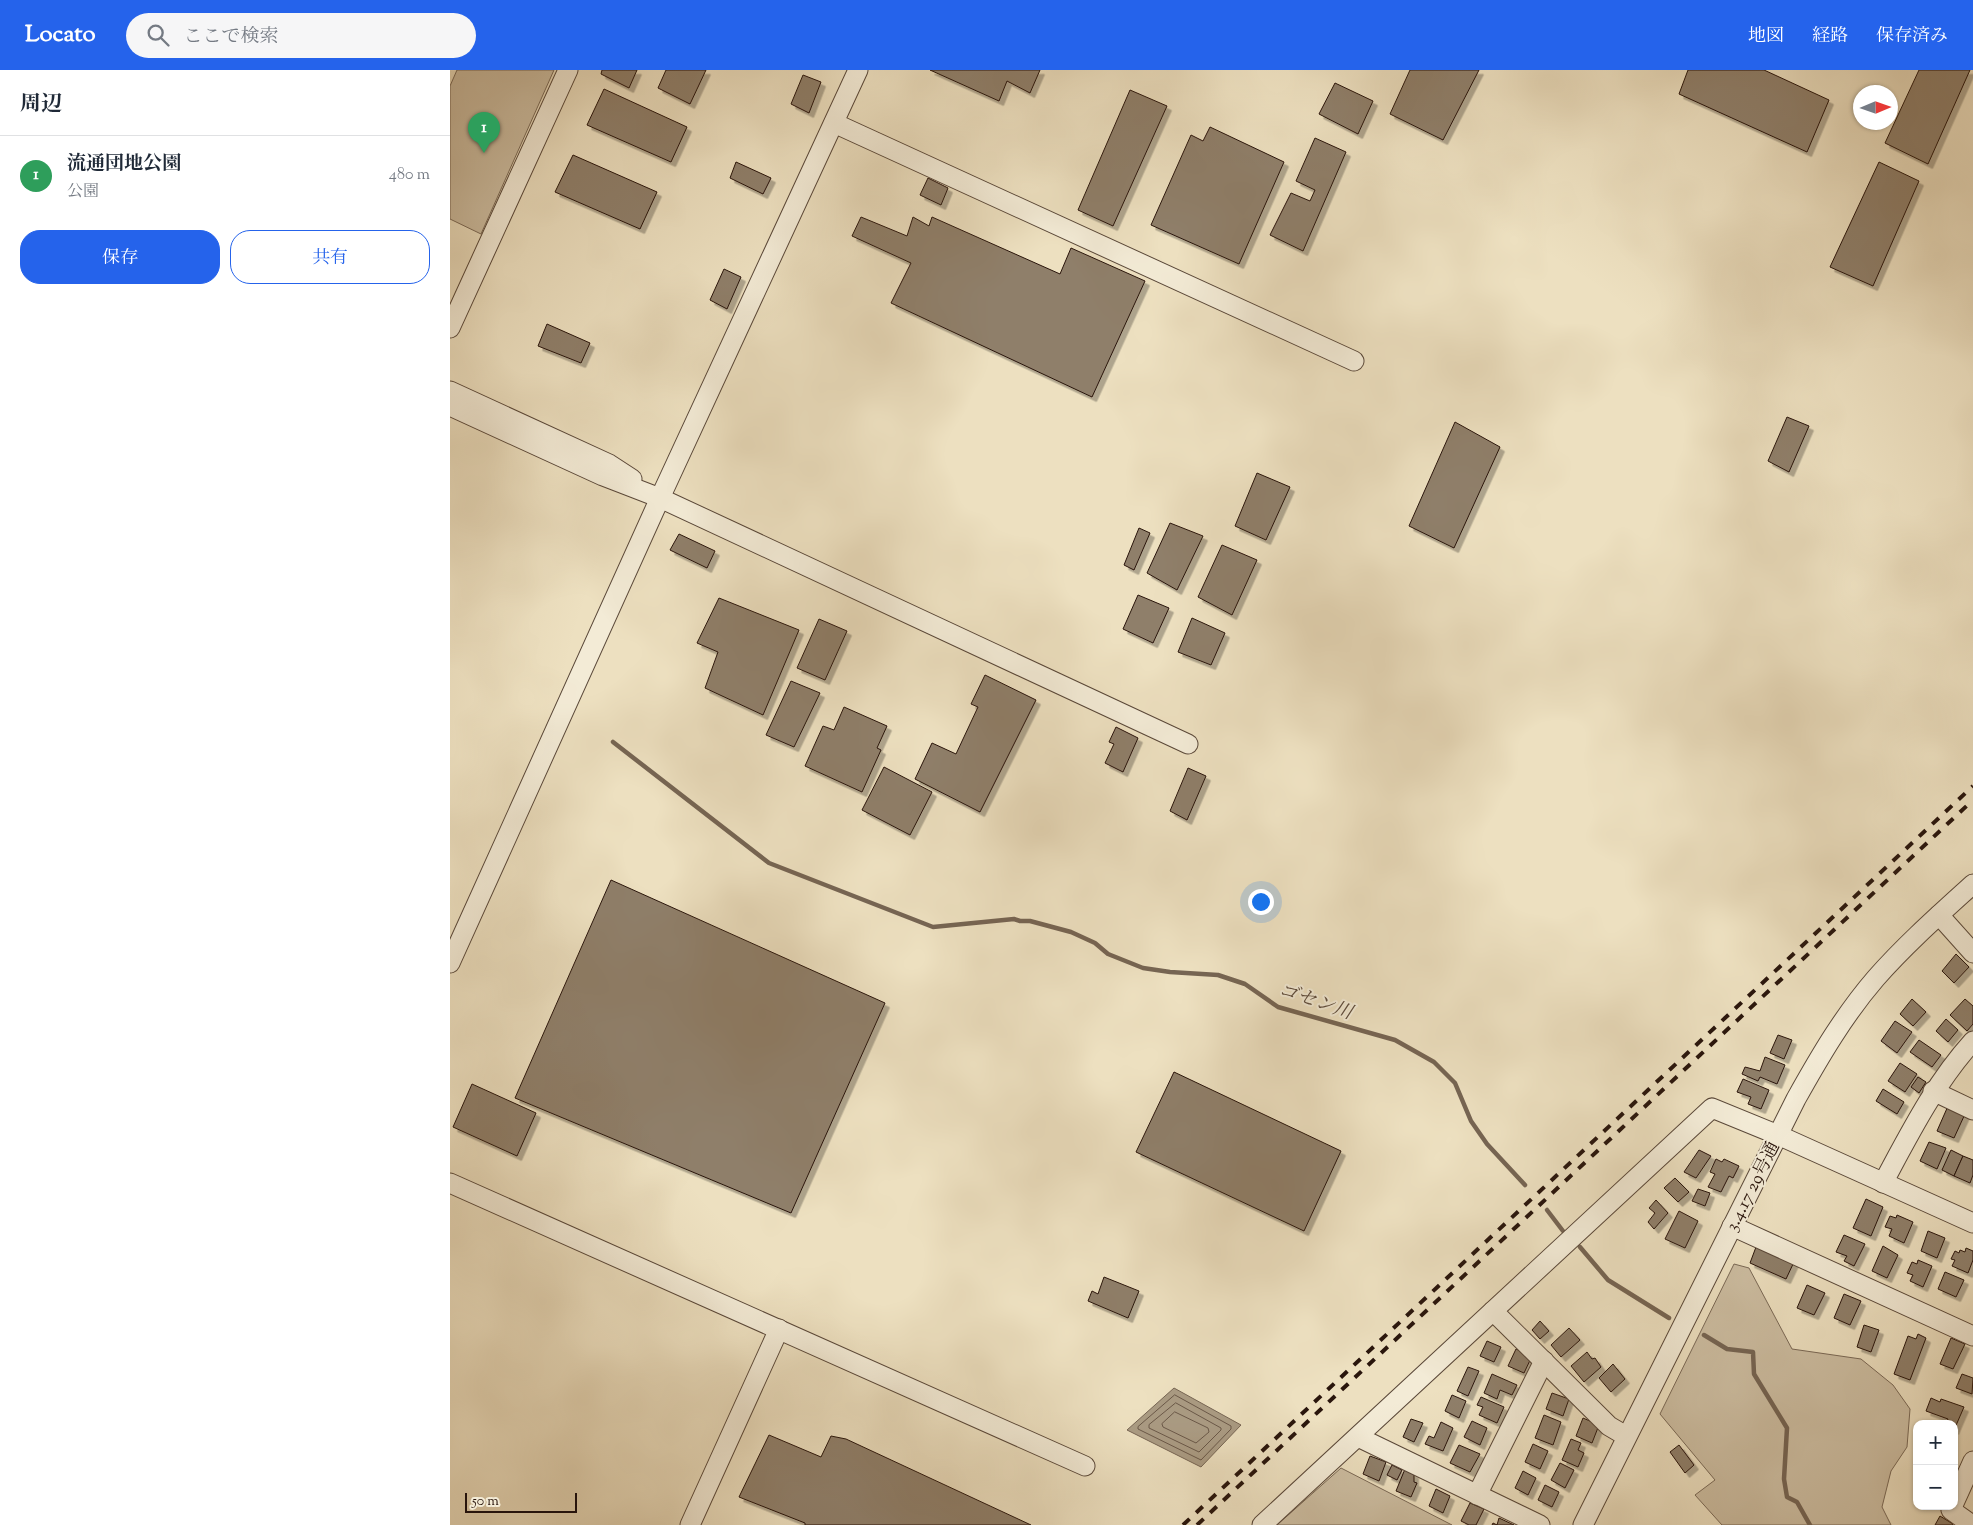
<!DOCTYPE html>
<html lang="ja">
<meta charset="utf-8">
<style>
:root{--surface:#fff;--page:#f6f6f7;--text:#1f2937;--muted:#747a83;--line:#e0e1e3;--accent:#2563eb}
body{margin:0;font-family:"Sorts Mill Goudy","Noto Serif JP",serif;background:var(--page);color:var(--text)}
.controls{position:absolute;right:15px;bottom:15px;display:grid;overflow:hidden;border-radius:10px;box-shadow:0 1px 4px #0004}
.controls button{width:45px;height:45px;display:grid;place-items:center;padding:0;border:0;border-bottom:1px solid var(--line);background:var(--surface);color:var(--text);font:25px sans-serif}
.compass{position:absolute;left:1403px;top:15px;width:45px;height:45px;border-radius:50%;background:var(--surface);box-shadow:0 1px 4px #0004;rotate:88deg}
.scale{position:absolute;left:15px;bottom:12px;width:112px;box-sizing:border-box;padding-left:5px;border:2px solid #29150c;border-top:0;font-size:14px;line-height:18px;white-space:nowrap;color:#29150c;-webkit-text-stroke:4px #f3ebd6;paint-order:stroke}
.you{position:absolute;left:810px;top:831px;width:18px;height:18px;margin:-12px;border:4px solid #fff;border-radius:50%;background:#1a73e8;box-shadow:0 0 0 8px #1a73e833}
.badge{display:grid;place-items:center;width:32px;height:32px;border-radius:50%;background:var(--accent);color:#fff;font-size:16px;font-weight:700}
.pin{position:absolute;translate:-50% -41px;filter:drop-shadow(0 1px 2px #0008)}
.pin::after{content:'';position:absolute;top:26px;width:18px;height:15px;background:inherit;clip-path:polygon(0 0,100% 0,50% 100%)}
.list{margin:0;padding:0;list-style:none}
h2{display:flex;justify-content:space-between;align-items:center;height:65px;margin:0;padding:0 20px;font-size:21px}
h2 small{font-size:16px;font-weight:400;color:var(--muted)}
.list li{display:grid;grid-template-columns:32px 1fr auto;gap:15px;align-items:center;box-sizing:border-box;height:80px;padding:0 20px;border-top:1px solid var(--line)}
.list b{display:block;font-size:19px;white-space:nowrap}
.list p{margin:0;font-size:16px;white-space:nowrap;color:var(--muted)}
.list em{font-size:16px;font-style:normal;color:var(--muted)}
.actions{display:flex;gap:10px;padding:15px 20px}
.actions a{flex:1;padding:11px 0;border:1px solid var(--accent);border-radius:20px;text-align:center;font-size:18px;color:var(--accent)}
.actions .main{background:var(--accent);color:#fff}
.icon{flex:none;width:28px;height:28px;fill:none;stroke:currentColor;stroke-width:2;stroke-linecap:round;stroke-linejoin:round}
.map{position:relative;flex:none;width:1523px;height:1455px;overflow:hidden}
header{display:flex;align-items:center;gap:30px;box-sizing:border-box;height:70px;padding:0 25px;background:var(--accent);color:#fff}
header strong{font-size:24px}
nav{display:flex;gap:28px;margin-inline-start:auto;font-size:18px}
.search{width:350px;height:45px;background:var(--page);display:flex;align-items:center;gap:12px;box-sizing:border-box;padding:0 18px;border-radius:28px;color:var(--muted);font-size:19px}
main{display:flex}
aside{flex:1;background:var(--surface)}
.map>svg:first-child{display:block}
</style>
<header>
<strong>Locato</strong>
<div class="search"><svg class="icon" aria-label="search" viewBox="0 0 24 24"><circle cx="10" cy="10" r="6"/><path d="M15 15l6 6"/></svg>ここで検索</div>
<nav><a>地図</a><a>経路</a><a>保存済み</a></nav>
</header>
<main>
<aside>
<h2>周辺<small></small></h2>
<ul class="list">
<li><span class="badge" style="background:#2e9e5b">1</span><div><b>流通団地公園</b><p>公園</p></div><em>480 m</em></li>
</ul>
<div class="actions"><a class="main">保存</a><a>共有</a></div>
</aside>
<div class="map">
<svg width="1523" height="1455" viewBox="0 0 1523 1455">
<defs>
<filter id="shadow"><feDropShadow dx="4.5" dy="4.5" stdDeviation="0" flood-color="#0004"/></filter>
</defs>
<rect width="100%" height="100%" fill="#ede0c0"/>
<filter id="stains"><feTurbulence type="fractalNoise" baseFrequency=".004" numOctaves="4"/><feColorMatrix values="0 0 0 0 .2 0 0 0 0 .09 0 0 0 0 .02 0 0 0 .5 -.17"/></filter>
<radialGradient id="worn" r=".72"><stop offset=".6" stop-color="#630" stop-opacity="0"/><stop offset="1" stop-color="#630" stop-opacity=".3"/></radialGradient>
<g fill="#ccbda1" stroke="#7a6956">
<path d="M7,0H104L31,164L0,149V16Z"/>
<path d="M1284,1194L1299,1198L1342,1279L1411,1289L1443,1315L1460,1339L1457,1377L1441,1401L1432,1437L1441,1455H1272L1245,1425L1265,1410L1210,1344Z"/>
<path d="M891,1398L1002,1455H827Z"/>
</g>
<path fill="#aa9b83" stroke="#766553" d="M724,1318L791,1355L751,1397L677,1360Z"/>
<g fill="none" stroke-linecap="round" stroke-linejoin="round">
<g stroke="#6a5848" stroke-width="1">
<path d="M725,1325L781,1356V1359L751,1390L688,1359V1357Z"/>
<path d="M726,1333L771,1358V1360L749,1382L699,1358V1355Z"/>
<path d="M725,1342L758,1358L759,1362L746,1373L713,1357L712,1354Z"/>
</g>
<g stroke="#766553" stroke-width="4.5">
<path d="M163,672L319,793L483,857L564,849L570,851H580L621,862L645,873L658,884L693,898L720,902L768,905L795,914L828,937L945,970L984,992L1005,1013L1021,1051L1037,1074L1075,1115"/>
<path d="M1097,1140L1113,1161"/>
<path d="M1130,1177L1158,1210L1219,1248"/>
<path d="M1254,1265L1277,1279L1303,1282L1304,1304L1337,1358L1334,1409L1337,1427L1347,1432L1360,1455"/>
</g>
</g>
<g fill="#8f7f6a" stroke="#29150c" filter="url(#shadow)">
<path d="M152,0H187L179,18L151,4Z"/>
<path d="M216,0H256L240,34L208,18Z"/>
<path d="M480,0H590L580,23L557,11L549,31Z"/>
<path d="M960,0H1029L993,70L940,44Z"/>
<path d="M1238,0H1314L1379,30L1357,82L1229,24Z"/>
<path d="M1469,0H1520L1478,94L1435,73Z"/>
<path d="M353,5L371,12L359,43L341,34Z"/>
<path d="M885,13L923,31L908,64L869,44Z"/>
<path d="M154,19L237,57L221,92L137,55Z"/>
<path d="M680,20L717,36L663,156L628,140Z"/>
<path d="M760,57L834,92L789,194L701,155L741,65L753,71Z"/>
<path d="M865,68L896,82L853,181L820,165L841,123L860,131L865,120L846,111Z"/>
<path d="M123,85L207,122L190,159L105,122Z"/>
<path d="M286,92L321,108L313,124L280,108Z"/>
<path d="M1429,92L1469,111L1423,216L1380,197Z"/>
<path d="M478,108L498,118L491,135L470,125Z"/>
<path d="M411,147L457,166L463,147L479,156L482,147L610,204L621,178L695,211L642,327L441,233L461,193L402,166Z"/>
<path d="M274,199L291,207L277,239L260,230Z"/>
<path d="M97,254L140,273L131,293L88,276Z"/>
<path d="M1337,347L1359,356L1339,402L1318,391Z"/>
<path d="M1005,352L1050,377L1004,478L959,456Z"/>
<path d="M807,403L840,417L816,470L785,456Z"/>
<path d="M720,453L753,466L727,520L697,503Z"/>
<path d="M689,458L700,463L684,500L674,495Z"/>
<path d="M229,464L265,481L257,498L220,480Z"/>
<path d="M772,475L807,490L782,545L748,527Z"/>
<path d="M688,525L719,538L703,573L673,559Z"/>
<path d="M269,528L349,560L313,645L255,618L268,582L247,573Z"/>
<path d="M742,548L775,563L761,595L728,582Z"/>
<path d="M369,549L397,561L375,610L347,598Z"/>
<path d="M535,605L586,630L530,742L465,709L482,673L506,684L528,637L521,634Z"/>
<path d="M341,611L370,623L344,677L316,665Z"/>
<path d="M394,637L437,656L427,678L431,680L412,722L355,696L373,656L384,660Z"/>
<path d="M666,657L688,668L673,702L655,693L664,674L659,672Z"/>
<path d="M434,697L482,722L460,765L412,740Z"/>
<path d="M738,698L756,706L737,750L720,741Z"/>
<path d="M161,810L435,933L341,1143L65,1028Z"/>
<path d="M1506,884L1519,897L1504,913L1492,901Z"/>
<path d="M1462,929L1476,942L1463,956L1450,944Z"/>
<path d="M1515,929L1523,936V954L1517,961L1500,945Z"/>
<path d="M1496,949L1508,960L1498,972L1486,961Z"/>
<path d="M1445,951L1462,962L1447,983L1431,971Z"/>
<path d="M1328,965L1342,970L1334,989L1320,983Z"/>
<path d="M1469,970L1491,985L1482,997L1460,982Z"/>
<path d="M1315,987L1335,995L1327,1014L1310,1007L1308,1011L1292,1004L1295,997L1310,1001Z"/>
<path d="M1450,993L1467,1004L1455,1022L1438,1011Z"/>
<path d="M724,1002L891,1081L854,1161L686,1082Z"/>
<path d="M1468,1007L1476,1012L1469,1023L1461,1017Z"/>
<path d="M1293,1009L1319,1020L1311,1039L1298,1034L1301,1027L1287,1022Z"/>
<path d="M22,1014L86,1043L67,1086L3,1057Z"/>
<path d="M1433,1019L1454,1032L1447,1044L1426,1031Z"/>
<path d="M1498,1036L1515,1044L1504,1068L1487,1061Z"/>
<path d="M1479,1072L1496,1078L1487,1099L1470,1091Z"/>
<path d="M1249,1080L1261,1086L1246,1108L1234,1102Z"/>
<path d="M1501,1080L1513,1086L1504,1106L1492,1100Z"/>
<path d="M1513,1086L1523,1090V1105L1520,1113L1504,1106Z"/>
<path d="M1266,1089L1272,1092L1274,1089L1289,1096L1283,1108L1279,1106L1271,1122L1258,1117L1265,1104L1260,1102Z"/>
<path d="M1225,1108L1239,1122L1228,1132L1214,1118Z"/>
<path d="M1248,1119L1260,1123L1255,1136L1242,1131Z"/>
<path d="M1416,1129L1433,1137L1421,1166L1403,1158Z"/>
<path d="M1206,1130L1218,1143L1204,1159L1198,1152L1205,1143L1199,1138Z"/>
<path d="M1229,1141L1248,1151L1235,1178L1215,1169Z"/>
<path d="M1447,1145L1463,1152L1454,1173L1439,1166L1442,1159L1435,1157L1440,1146L1446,1148Z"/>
<path d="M1478,1161L1495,1168L1487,1188L1471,1181Z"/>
<path d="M1394,1165L1415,1174L1404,1196L1394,1191L1397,1186L1386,1182Z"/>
<path d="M1433,1176L1448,1185L1437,1208L1422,1201Z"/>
<path d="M1306,1177L1344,1192L1336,1209L1300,1193Z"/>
<path d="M1516,1178L1523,1181V1190L1518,1203L1502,1196L1505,1190L1501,1189L1505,1181L1509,1183L1510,1180L1515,1182Z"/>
<path d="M1468,1190L1482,1196L1473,1217L1460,1211L1463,1205L1457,1203L1462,1192L1467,1194Z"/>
<path d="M1495,1202L1514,1210L1506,1227L1488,1219Z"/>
<path d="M654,1207L689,1221L678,1248L638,1231L642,1221L648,1224Z"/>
<path d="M1357,1215L1375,1223L1364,1245L1347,1238Z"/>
<path d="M1394,1224L1411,1231L1400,1255L1384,1248Z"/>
<path d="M1090,1251L1099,1261L1090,1269L1082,1260Z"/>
<path d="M1414,1255L1429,1260L1421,1282L1407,1277Z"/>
<path d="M1119,1258L1130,1270L1111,1287L1101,1275Z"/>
<path d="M1468,1264L1476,1268L1460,1310L1444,1304L1458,1266L1466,1269Z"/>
<path d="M1501,1268L1515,1274L1503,1299L1490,1294Z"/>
<path d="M1037,1271L1051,1277L1044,1292L1030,1286Z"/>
<path d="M1066,1279L1082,1286L1074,1303L1058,1296Z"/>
<path d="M1137,1282L1142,1289L1145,1288L1151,1297L1134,1312L1121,1296Z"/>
<path d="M1163,1294L1175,1309L1161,1322L1149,1308Z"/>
<path d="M1018,1297L1029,1301L1018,1326L1007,1321Z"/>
<path d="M1042,1304L1067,1315L1062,1325L1050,1320L1047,1329L1034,1323Z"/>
<path d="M1512,1304L1523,1308L1522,1324L1506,1318Z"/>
<path d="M1102,1323L1119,1329L1113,1346L1096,1339Z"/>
<path d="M1002,1325L1016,1331L1009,1348L995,1341Z"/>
<path d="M1031,1327L1054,1337L1047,1353L1029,1345L1033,1337L1027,1335Z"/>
<path d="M1481,1328L1490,1332L1491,1329L1514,1337L1504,1360V1354H1496L1498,1349L1476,1341Z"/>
<path d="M1094,1345L1111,1352L1103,1375L1085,1368Z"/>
<path d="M1133,1348L1149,1355L1142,1373L1126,1366Z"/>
<path d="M961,1349L973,1353L964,1372L953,1367Z"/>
<path d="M1022,1351L1037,1358L1030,1375L1014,1367Z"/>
<path d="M991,1352L1003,1358L993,1381L975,1374L979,1366L984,1368Z"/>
<path d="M319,1365L371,1387L381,1366L396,1369L581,1455H355V1453L289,1427Z"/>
<path d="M1121,1369L1131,1373L1128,1380L1134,1383L1128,1397L1112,1390Z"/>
<path d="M1083,1374L1098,1381L1090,1399L1075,1392Z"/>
<path d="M1009,1375L1030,1384L1020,1402L1000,1393Z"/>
<path d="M1229,1375L1244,1395L1235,1403L1220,1382Z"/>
<path d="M920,1386L936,1392L929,1411L913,1404Z"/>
<path d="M1110,1393L1124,1400L1115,1418L1101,1410Z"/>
<path d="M942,1395L952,1400L947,1410L937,1405Z"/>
<path d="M955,1399L964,1404V1412L967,1413L961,1427L946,1421Z"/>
<path d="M1073,1401L1086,1408L1078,1425L1065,1418Z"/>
<path d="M1095,1415L1109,1422L1102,1437L1088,1430Z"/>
<path d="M986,1419L1000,1426L993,1443L979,1436Z"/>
<path d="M1020,1433L1034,1439L1026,1455H1019L1011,1451Z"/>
<path d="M1490,1446L1503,1454L1502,1455H1485Z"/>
<path d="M1049,1448L1064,1455H1042L1043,1453L1047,1455Z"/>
</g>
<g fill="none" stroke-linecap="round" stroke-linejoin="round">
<defs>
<g id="minor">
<path d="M384,53L904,291"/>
<path d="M0,258L118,0"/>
<path d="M0,321L159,394L182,409"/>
<path d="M0,336L153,406L210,428L738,674"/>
<path d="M1489,845L1523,883"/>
<path d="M0,893L210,428L408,0"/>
<path d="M1483,1021L1523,1040"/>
<path d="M0,1113L635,1396"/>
<path d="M1433,1113C1460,1063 1485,1013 1523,971"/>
<path d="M1282,1156L1523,1266"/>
<path d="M1043,1241L1159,1356L1176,1366"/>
<path d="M908,1367L1090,1455"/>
<path d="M1027,1425L1094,1291"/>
<path d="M1504,1433L1523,1391"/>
<path d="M1503,1436L1501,1440L1522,1455"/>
<path d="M240,1455L329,1259"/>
<path d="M812,1455L1262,1038L1328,1065L1523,1153"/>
<path d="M1133,1455L1346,1029C1370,986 1394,945 1426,908C1456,874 1490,844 1523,814"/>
</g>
</defs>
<use href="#minor" stroke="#5a4839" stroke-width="21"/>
<use href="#minor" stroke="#f3ebd6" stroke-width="19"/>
<g stroke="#29150c" stroke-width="4" stroke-dasharray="9 9" stroke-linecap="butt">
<path d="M733,1455L1523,716"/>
<path d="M747,1455L1523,730"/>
</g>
</g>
<g text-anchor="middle" stroke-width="4" stroke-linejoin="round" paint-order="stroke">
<g font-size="18" fill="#29150c" stroke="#f3ebd6">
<text transform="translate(1302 1116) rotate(-63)" y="6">3.4.17 29号通</text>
</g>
<g font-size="19" font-style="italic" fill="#5d4b3c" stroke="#f3ebd6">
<text transform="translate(866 930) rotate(19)" y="7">ゴセン川</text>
</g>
</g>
<rect width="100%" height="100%" filter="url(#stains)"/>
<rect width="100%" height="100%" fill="url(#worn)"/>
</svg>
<div class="controls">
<button>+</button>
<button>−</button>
</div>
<svg class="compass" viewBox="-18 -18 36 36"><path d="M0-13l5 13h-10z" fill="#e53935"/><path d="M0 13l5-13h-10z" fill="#747a83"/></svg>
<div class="scale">50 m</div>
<div class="you"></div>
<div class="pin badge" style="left:34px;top:83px;background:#2e9e5b">1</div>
</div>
</main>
